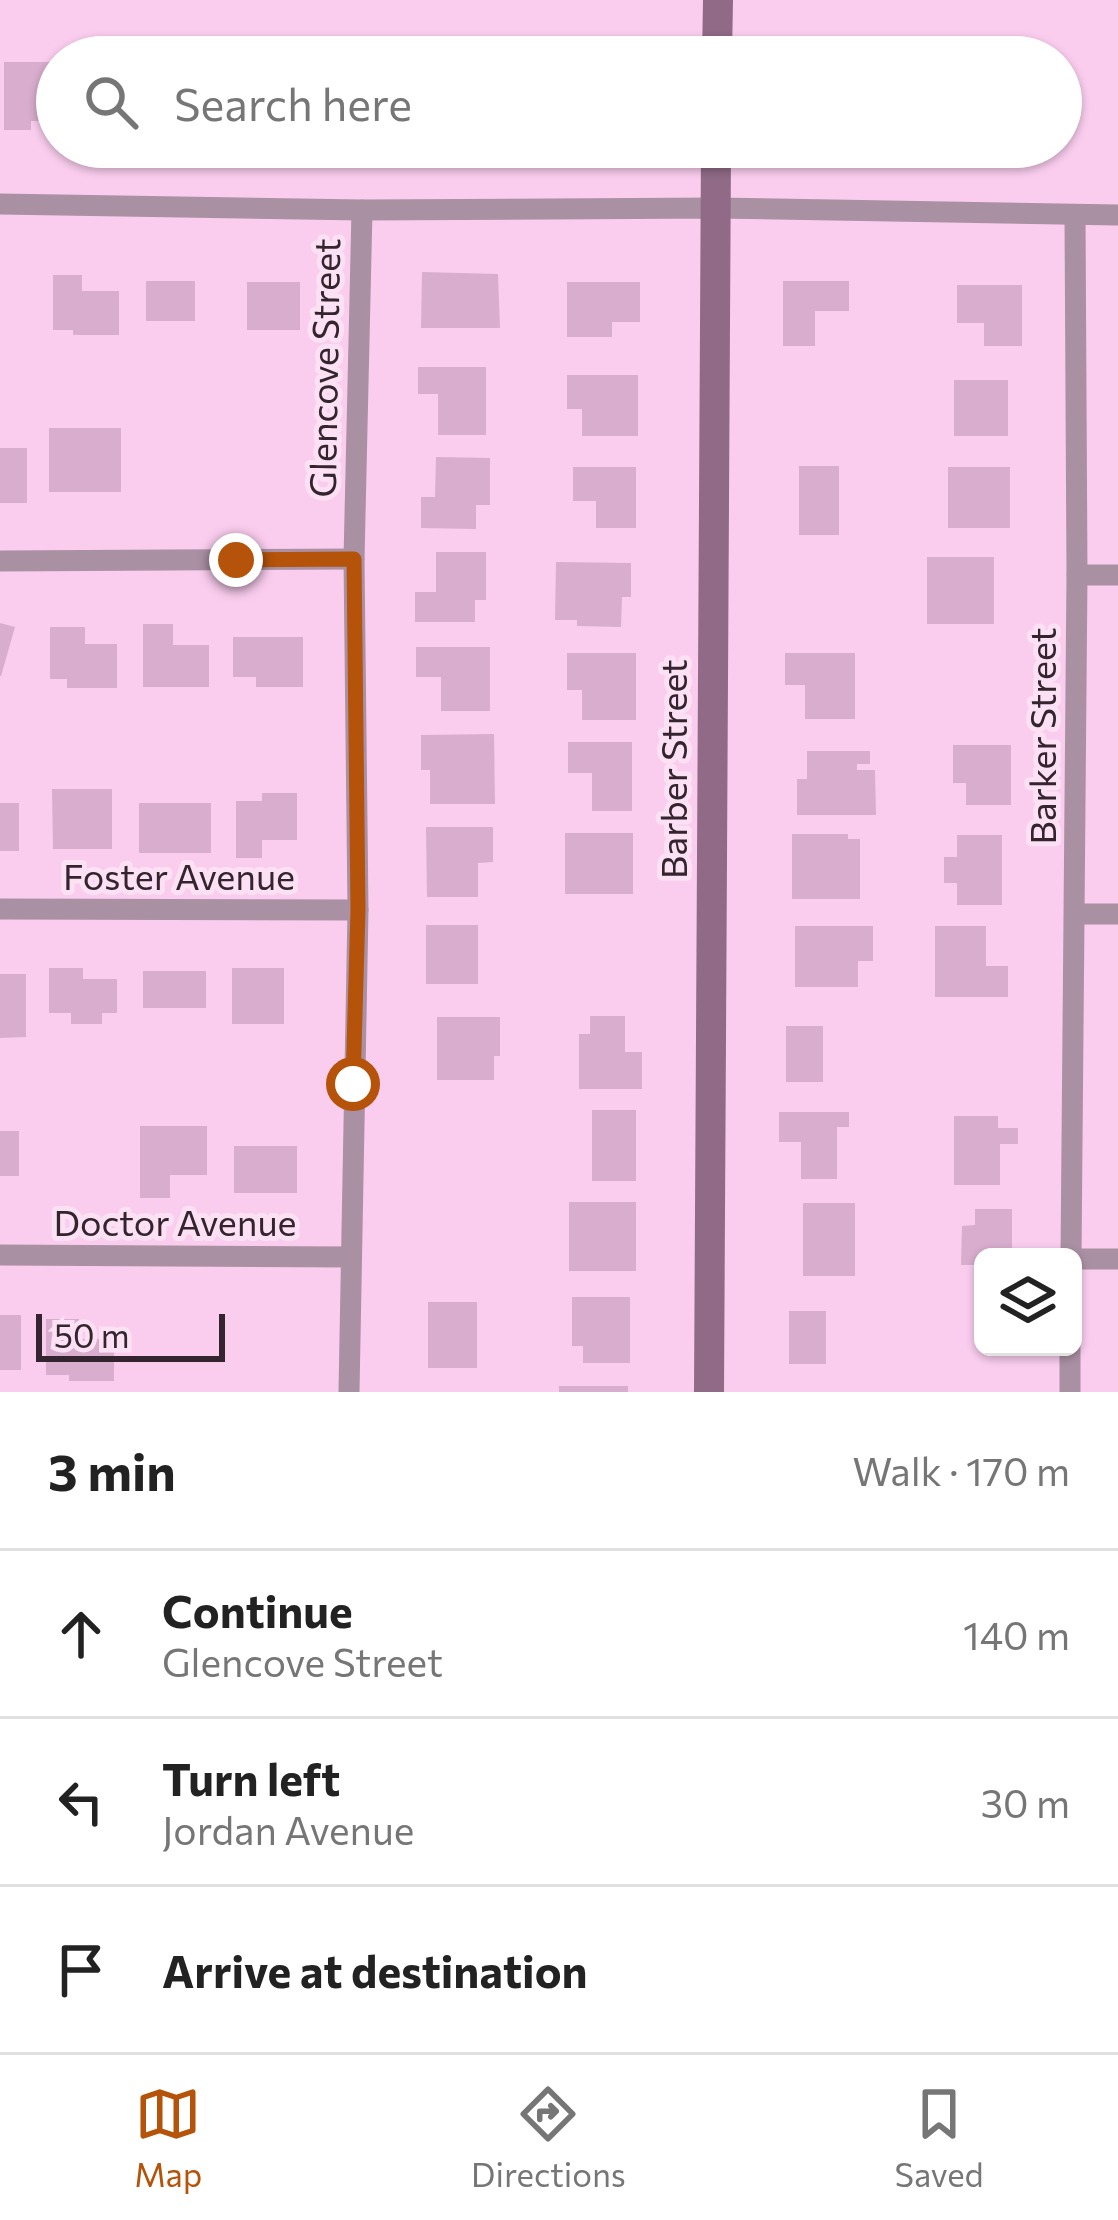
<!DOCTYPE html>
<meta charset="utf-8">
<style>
:root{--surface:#fff;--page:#f6f6f6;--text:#222;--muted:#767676;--line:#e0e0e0;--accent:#b45309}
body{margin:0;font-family:Commissioner,sans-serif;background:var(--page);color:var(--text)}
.controls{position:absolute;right:36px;bottom:36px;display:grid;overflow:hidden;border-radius:18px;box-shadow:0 3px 9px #0004}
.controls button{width:108px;height:108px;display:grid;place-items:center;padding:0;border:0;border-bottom:3px solid var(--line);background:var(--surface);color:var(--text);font:60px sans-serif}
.scale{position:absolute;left:36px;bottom:30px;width:189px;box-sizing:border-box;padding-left:12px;border:6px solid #342430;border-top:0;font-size:33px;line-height:42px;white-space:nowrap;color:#342430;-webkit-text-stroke:9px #fce1f4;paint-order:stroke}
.stop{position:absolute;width:36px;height:36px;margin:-27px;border:9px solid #b45309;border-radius:50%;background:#fff}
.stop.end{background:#b45309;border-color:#fff;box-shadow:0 3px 12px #0008}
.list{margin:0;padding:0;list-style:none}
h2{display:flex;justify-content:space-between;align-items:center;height:156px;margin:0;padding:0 48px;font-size:51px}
h2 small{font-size:39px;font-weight:400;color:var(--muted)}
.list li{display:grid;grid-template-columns:78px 1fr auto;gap:36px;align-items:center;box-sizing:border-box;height:168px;padding:0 48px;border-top:3px solid var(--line)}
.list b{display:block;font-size:45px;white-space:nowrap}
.list p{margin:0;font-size:39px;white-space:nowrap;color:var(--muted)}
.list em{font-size:39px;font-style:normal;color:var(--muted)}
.icon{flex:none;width:66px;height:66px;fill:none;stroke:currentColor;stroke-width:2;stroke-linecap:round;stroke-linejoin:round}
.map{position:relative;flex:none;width:1118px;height:1392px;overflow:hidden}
.search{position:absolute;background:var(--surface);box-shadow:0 3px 9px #0004;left:36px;right:36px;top:36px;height:132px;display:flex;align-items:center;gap:30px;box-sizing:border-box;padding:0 42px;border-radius:66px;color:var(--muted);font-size:45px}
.sheet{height:660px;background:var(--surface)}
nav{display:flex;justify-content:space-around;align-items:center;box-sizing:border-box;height:168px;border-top:3px solid var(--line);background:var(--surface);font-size:33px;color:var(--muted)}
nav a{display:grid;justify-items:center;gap:6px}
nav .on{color:var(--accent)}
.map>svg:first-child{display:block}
</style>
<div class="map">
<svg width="1118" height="1392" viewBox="0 0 1118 1392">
<rect width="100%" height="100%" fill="#facdee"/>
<g fill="#d8adcd">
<path d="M4,62H56L57,137H49V121H31V130H4Z"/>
<path d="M422,272L498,274L500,328H421Z"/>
<path d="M53,275H82V291H119V335H73V330H53Z"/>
<rect x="146" y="281" width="49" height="40"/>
<path d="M783,281H849V311H815V346H783Z"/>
<rect x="247" y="282" width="53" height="48"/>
<path d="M567,282H640V322H612V337H567Z"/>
<path d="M957,285H1022V346H984V323H957Z"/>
<path d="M418,367H486V435H438V394H418Z"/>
<path d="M567,375H638V436H582V409H567Z"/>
<rect x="954" y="380" width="54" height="56"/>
<rect x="49" y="428" width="72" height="64"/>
<rect x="0" y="448" width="27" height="55"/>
<path d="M436,457L490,458V505H476V529L421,528V497H435Z"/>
<rect x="799" y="466" width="40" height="69"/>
<path d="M573,467H636V528H596V501H573Z"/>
<rect x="948" y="467" width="62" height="61"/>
<path d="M436,552H486V600H475V622H415V592H436Z"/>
<rect x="927" y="557" width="67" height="67"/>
<path d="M556,562L631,563V597H622L621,627L577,626V620H555Z"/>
<path d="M0,623L15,627L1,676H0Z"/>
<path d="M143,624H173V645H209V687H143Z"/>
<path d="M50,627H85V644H117V688H67V679H50Z"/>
<path d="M233,637H303V687H256V677H233Z"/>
<path d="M416,647H490V711H441V677H416Z"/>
<path d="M567,653H636V720H582V690H567Z"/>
<path d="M785,653H855V719H805V685H785Z"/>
<path d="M494,734L495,804H430V770H421V735Z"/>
<path d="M568,742H632V811H592V773H568Z"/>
<path d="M953,745H1011V805H966V783H953Z"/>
<path d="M807,751H870V764H857V770H875L876,815H797V779H807Z"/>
<path d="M52,789H112V849H53Z"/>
<path d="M262,793H297V840H262V858H236V801H262Z"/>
<rect x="0" y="803" width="19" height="48"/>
<rect x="139" y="803" width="72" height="50"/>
<path d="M426,827H493V862L478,863V897H427Z"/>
<rect x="565" y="833" width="68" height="61"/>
<path d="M792,834H848V839H860V899H792Z"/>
<path d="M957,835H1002V905H957V883H944V857H957Z"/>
<rect x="426" y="925" width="52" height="59"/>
<path d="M795,926H873V961H858V987H795Z"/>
<path d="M935,926H986V966H1008V997H935Z"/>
<path d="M49,968H83V979H117V1013H102V1024H71V1013H49Z"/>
<rect x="232" y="968" width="52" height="56"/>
<rect x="143" y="971" width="63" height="37"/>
<path d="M0,974H26V1037L0,1038Z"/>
<path d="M590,1016H625V1052H642V1089H579V1034H590Z"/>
<path d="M437,1017H500V1056H494V1080H437Z"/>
<rect x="786" y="1026" width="37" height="56"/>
<rect x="592" y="1110" width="44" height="71"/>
<path d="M779,1112H849V1127H837V1179H801V1142H779Z"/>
<path d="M954,1116H998V1128H1018V1144H1000V1185H954Z"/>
<path d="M140,1126H207V1175H170V1198H140Z"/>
<rect x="0" y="1131" width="19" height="45"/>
<rect x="234" y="1146" width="63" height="47"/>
<rect x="569" y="1202" width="67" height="69"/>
<rect x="803" y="1203" width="52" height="73"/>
<path d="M975,1209H1012V1257H983V1265H961L962,1226L975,1225Z"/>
<path d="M572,1297H630V1363H583V1346H572Z"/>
<rect x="428" y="1302" width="49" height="66"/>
<rect x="789" y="1311" width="37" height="53"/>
<rect x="0" y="1315" width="21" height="55"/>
<path d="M46,1319H79V1339H114V1381H69V1375H46Z"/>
<rect x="559" y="1386" width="69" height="6"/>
</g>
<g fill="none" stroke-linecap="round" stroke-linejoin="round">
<g stroke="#aa90a3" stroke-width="21">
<path d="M0,204L362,210L716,208L1118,215"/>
<path d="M0,561L354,559"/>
<path d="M1077,575H1118"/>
<path d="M0,909L358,910"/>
<path d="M1075,914H1118"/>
<path d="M0,1255L349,1257"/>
<path d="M1071,1257L1077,575L1075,215"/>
<path d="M1073,1259H1118"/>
<path d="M349,1392L358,910L354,559L362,210"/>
<path d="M1070,1392V1347"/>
</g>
<g stroke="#906a87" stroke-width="30">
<path d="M717,57L718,0"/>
<path d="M709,1392L716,147"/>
</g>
</g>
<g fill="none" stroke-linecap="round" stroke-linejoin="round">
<path stroke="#b45309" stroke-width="15" d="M236,560L354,559L358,910L353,1084"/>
</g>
<g text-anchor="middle" stroke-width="10" stroke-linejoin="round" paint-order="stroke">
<g font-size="36" fill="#342430" stroke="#fce1f4">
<text transform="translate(325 368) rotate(-89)" y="13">Glencove Street</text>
<text transform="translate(1043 736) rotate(-90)" y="13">Barker Street</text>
<text transform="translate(674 769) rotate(-90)" y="13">Barber Street</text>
<text x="179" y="890">Foster Avenue</text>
<text x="175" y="1236">Doctor Avenue</text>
</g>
</g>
</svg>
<div class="controls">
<button><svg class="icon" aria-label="layers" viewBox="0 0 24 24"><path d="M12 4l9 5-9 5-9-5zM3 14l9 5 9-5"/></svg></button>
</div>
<div class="scale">50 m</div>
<div class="stop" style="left:353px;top:1084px"></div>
<div class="stop end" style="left:236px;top:560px"></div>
<div class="search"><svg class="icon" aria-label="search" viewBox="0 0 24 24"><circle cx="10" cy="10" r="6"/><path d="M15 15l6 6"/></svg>Search here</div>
</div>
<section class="sheet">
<h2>3 min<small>Walk · 170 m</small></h2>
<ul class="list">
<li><svg class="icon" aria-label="ahead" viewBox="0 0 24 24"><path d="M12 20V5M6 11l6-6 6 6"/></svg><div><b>Continue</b><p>Glencove Street</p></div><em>140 m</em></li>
<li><svg class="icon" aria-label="left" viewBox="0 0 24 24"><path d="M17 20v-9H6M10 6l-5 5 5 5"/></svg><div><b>Turn left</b><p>Jordan Avenue</p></div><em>30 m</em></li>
<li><svg class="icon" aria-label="arrive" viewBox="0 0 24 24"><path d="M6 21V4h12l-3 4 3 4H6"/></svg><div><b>Arrive at destination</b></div></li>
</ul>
</section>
<nav>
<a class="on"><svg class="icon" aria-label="map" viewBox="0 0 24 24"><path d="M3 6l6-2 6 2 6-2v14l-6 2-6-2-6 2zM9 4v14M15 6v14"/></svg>Map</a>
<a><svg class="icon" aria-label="directions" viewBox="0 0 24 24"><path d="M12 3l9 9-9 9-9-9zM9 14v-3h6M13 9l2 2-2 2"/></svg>Directions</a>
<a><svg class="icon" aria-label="saved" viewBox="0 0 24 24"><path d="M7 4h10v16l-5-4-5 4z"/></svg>Saved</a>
</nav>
